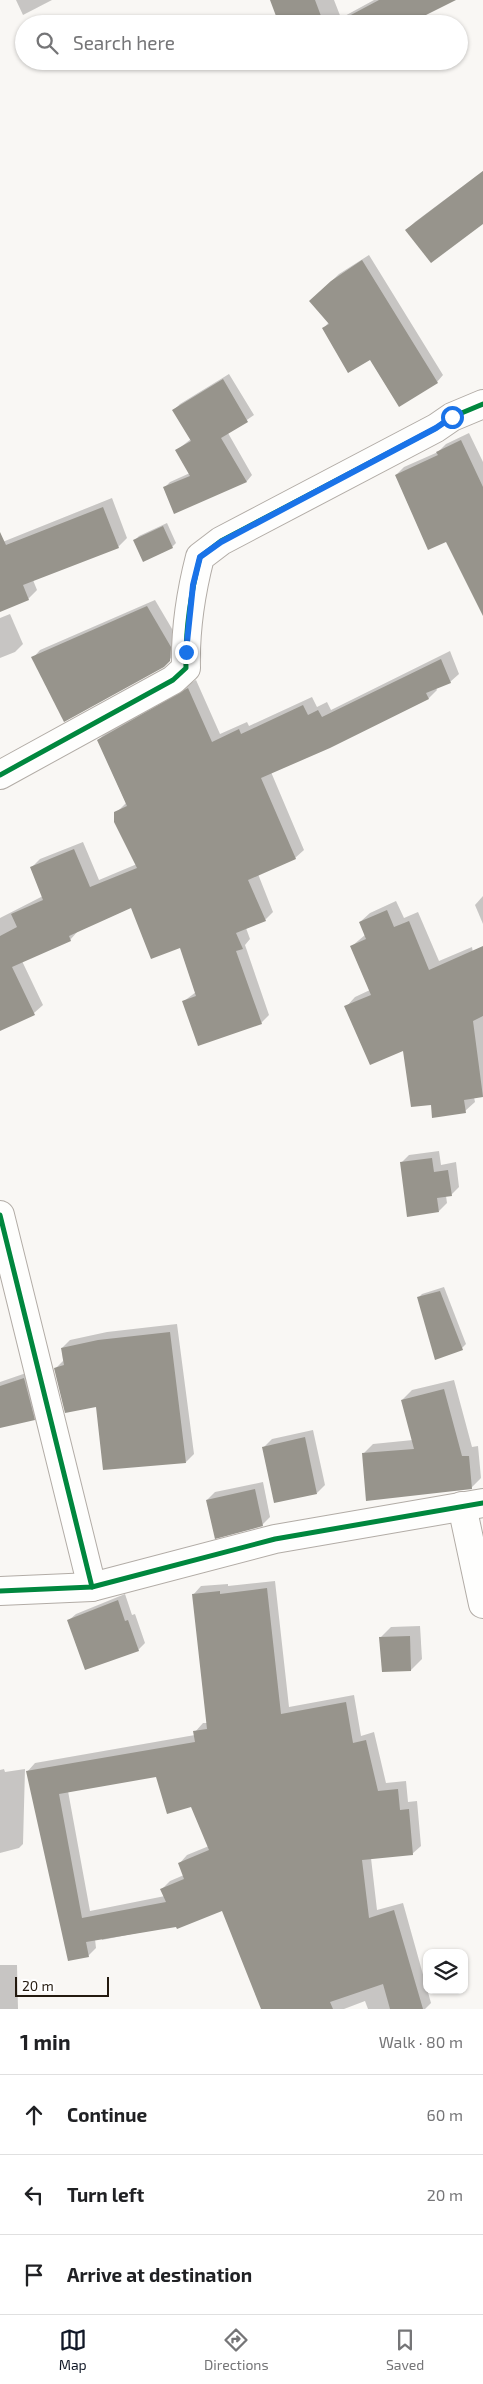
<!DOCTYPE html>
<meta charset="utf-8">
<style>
:root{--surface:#fff;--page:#f6f6f6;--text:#202124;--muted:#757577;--line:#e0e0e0;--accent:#111827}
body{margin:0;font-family:"Exo 2",sans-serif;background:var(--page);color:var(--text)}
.controls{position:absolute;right:15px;bottom:15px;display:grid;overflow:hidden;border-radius:10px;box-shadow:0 1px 4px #0004}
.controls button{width:45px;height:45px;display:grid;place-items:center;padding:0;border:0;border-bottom:1px solid var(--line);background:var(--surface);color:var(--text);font:25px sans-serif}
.scale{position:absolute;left:15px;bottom:12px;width:94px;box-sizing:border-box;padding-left:5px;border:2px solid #241a0f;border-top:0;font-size:14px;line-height:18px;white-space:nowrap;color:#241a0f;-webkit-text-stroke:4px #fff;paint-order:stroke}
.stop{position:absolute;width:15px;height:15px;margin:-11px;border:4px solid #1a73e8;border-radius:50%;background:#fff}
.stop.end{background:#1a73e8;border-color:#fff;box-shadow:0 1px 5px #0008}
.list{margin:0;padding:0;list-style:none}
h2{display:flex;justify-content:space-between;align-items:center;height:65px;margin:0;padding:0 20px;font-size:21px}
h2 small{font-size:16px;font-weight:400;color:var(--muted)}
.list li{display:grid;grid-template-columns:32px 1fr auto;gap:15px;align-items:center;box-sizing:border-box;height:80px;padding:0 20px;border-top:1px solid var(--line)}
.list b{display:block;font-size:19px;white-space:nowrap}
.list em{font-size:16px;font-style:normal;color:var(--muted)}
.icon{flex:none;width:28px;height:28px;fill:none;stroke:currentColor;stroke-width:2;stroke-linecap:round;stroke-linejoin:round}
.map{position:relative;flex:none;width:483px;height:2009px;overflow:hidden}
.search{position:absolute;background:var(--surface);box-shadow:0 1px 4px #0004;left:15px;right:15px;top:15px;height:55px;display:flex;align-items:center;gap:12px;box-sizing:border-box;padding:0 18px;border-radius:28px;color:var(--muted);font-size:19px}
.sheet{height:305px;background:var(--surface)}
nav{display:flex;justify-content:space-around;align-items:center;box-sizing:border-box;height:70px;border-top:1px solid var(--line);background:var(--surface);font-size:14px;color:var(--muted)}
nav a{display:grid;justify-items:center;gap:2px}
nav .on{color:var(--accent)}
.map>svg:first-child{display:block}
</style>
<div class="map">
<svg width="483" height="2009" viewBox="0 0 483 2009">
<rect width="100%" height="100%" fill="#f9f7f4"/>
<g fill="#0003" fill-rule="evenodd">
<path d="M16,0H52L23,15Z"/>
<path d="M271,0H334L341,18L374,0H450L398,24H280Z"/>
<path d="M296,61H320L299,70Z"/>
<path d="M483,171V222L407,230L415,222Z"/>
<path d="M369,255L443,375L437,382L370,358L323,329L329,322L317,295L339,274Z"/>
<path d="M229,374L254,415L228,433L252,475L247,481L164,488L170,482L190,473L177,450L191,439L174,410L180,404Z"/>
<path d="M469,433L483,462V581L447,541L396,475L404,467L438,452L446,444Z"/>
<path d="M112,498L127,538L118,547L33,580L37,590L28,599L0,605V543Z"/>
<path d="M167,523L176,543L172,547L135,540L139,536Z"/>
<path d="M155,600L178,639L177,652L163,666L33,658L40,650Z"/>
<path d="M10,614L23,644L15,652L0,658V618Z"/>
<path d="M450,651L459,674L450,682L436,688L437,690L429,698L271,772L304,850L295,858L258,874L273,912L265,920L246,928L250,939L245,945L269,1015L261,1023L184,1001L196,992L181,946L132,907L78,931L70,940L22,961L43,1005L34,1013L0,1030V918L43,896L32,867L40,859L83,842L99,880L137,864L116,813L126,803L98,740L107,732L196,680L220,734L247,722L249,726L312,697L317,707L327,702L331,710Z"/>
<path d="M483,896V924L475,905Z"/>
<path d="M396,901L404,918L418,912L439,961L472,947L483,1017V1096L474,1097L475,1102L465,1111L432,1103L404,1049L346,1007L355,997L370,990L352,946L365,935L360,922L370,913Z"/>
<path d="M439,1151L441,1165L456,1162L459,1187L451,1195L446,1196L447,1203L439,1211L401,1163L409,1155Z"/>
<path d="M444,1287L466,1344L462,1348L436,1359L418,1298L422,1294Z"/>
<path d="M177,1324L194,1454L186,1462L55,1369L63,1361L62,1348L70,1340L107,1332Z"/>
<path d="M32,1371L42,1411L34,1419L0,1426V1382Z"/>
<path d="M454,1380L472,1447L478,1446L481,1478L471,1488L363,1454L373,1444L413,1440L402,1400L412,1390Z"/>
<path d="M313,1430L325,1485L317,1493L264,1447L272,1439Z"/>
<path d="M263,1482L270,1517L262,1525L207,1500L215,1492Z"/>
<path d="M275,1581L289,1707L354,1695L361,1736L374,1732L386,1783L406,1781L408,1802L417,1801L421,1846L412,1854L371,1858L377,1910L403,1903L431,2003L425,2009H368L365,2001L344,2009H263L223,1910L177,1925L102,1940V1937L95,1939L96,1948L88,1956L27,1772L35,1763L195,1735V1732L203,1723H207L193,1595L201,1586L228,1584V1586ZM156,1776L192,1805L209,1846L187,1855L179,1864L184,1875L170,1881L162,1889L165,1896L90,1911L68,1791Z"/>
<path d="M125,1594L132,1615L135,1614L145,1643L138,1650L69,1620L76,1614Z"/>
<path d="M420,1626L422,1659L411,1670L380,1638L391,1627Z"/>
<path d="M4,1769L5,1772L25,1769L23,1844L19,1848L0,1853V1770Z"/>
<path d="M0,1965H17L18,2009H0Z"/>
</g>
<g fill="#97948c" fill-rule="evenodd">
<path d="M270,0H315L324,24H279Z"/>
<path d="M379,0H456L408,24H334Z"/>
<path d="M483,171V224L431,263L405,230Z"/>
<path d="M362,260L438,383L399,407L370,360L348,373L322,328L329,324L309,301L331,281Z"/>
<path d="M223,379L248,422L221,438L247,482L174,514L163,487L190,476L175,450L191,441L172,410Z"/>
<path d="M461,440L483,487V616L446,542L428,550L395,475L438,455L436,452Z"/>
<path d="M103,507L119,548L23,585L29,600L0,612V532L6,545Z"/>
<path d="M163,526L173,548L143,562L133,540Z"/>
<path d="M147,606L171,647L170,661L164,667L64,722L31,657Z"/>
<path d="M441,659L451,683L426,693L429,699L330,748L261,778L296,859L248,880L266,921L236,933L243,949L236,951L262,1024L198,1046L182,1001L196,996L180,948L151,959L131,908L69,936L71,941L12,967L35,1015L0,1031V936L17,927L11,914L43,900L30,867L74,849L90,887L137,868L114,822V812L127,806L97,740L188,688L212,742L239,729L241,734L303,705L308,715L318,710L322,717Z"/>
<path d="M387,910L394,927L409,921L429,970L483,946V1016L473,1021L483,1097L464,1100L466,1113L432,1118L431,1105L411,1107L403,1051L370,1065L344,1006L371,995L350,946L366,939L359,922Z"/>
<path d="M432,1158L434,1172L448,1170L452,1196L437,1198L439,1212L407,1217L400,1162Z"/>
<path d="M440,1291L463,1350L435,1360L417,1297Z"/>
<path d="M170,1332L186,1463L103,1470L96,1407L65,1413L54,1368L64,1365L61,1348L98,1340Z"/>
<path d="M24,1378L35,1420L0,1428V1386Z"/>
<path d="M444,1389L462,1456H469L472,1489L366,1501L362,1453L414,1449L401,1400Z"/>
<path d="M305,1437L317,1494L274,1503L262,1447Z"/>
<path d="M255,1489L263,1526L215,1539L206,1500Z"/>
<path d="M267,1588L281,1714L346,1702L353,1743L366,1740L378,1791L398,1789L400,1810L409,1809L413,1855L362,1860L369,1918L394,1910L423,2009H390L383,1984L330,2002L333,2009H261L222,1911L177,1929L176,1927L86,1942L89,1957L68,1961L26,1771L195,1742L193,1731L207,1729L192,1594L220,1591V1594ZM156,1777L167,1814L191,1807L209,1850L178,1863L184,1879L160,1889L166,1902L82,1918L59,1794Z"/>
<path d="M118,1600L125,1621L128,1620L139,1651L85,1670L67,1620Z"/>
<path d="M410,1636L411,1671L382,1672L379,1637Z"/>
</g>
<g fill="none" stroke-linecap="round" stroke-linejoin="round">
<defs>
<g id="minor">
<path d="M0,775L173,680L186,668C185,631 191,592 200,557L221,541L436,428L452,417L483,404"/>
<path d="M0,1215L92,1587"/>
<path d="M462,1506L483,1604"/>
<path d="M0,1591L92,1587L275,1539L483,1503"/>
</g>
</defs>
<use href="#minor" stroke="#b2aca6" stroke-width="30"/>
<use href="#minor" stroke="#fefefd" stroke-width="28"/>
<defs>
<g id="cycleway">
<path d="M0,775L173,680L186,668C185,631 191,592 200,557L221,541L436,428L452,417L483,404"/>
<path d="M0,1215L92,1587"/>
<path d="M0,1591L92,1587L275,1539L483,1503"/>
</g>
</defs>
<use href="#cycleway" stroke="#fff" stroke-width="8"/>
<use href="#cycleway" stroke="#00873e" stroke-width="5"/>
</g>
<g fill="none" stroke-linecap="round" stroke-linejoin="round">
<path stroke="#1a73e8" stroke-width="6" d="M186,652L193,585L200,557L221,542L436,428L452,417"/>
</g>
</svg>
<div class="controls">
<button><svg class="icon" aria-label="layers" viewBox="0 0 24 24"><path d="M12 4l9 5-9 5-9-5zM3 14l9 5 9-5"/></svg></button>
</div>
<div class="scale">20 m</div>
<div class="stop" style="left:452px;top:417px"></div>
<div class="stop end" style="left:186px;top:652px"></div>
<div class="search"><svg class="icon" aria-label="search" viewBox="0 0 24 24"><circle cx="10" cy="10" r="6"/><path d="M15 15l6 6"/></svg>Search here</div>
</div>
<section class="sheet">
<h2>1 min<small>Walk · 80 m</small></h2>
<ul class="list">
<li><svg class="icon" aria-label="ahead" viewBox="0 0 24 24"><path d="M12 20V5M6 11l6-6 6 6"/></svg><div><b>Continue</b></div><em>60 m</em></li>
<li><svg class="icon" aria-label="left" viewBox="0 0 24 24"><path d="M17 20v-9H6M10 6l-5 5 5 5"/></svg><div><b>Turn left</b></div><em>20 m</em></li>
<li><svg class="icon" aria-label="arrive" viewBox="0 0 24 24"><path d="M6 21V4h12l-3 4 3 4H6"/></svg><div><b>Arrive at destination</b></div></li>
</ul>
</section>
<nav>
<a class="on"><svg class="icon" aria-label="map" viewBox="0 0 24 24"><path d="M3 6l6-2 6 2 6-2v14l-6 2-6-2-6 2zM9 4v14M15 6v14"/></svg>Map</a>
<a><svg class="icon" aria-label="directions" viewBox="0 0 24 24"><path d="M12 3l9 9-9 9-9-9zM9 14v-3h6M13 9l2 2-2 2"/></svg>Directions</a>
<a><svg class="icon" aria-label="saved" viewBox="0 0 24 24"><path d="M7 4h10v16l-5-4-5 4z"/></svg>Saved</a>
</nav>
